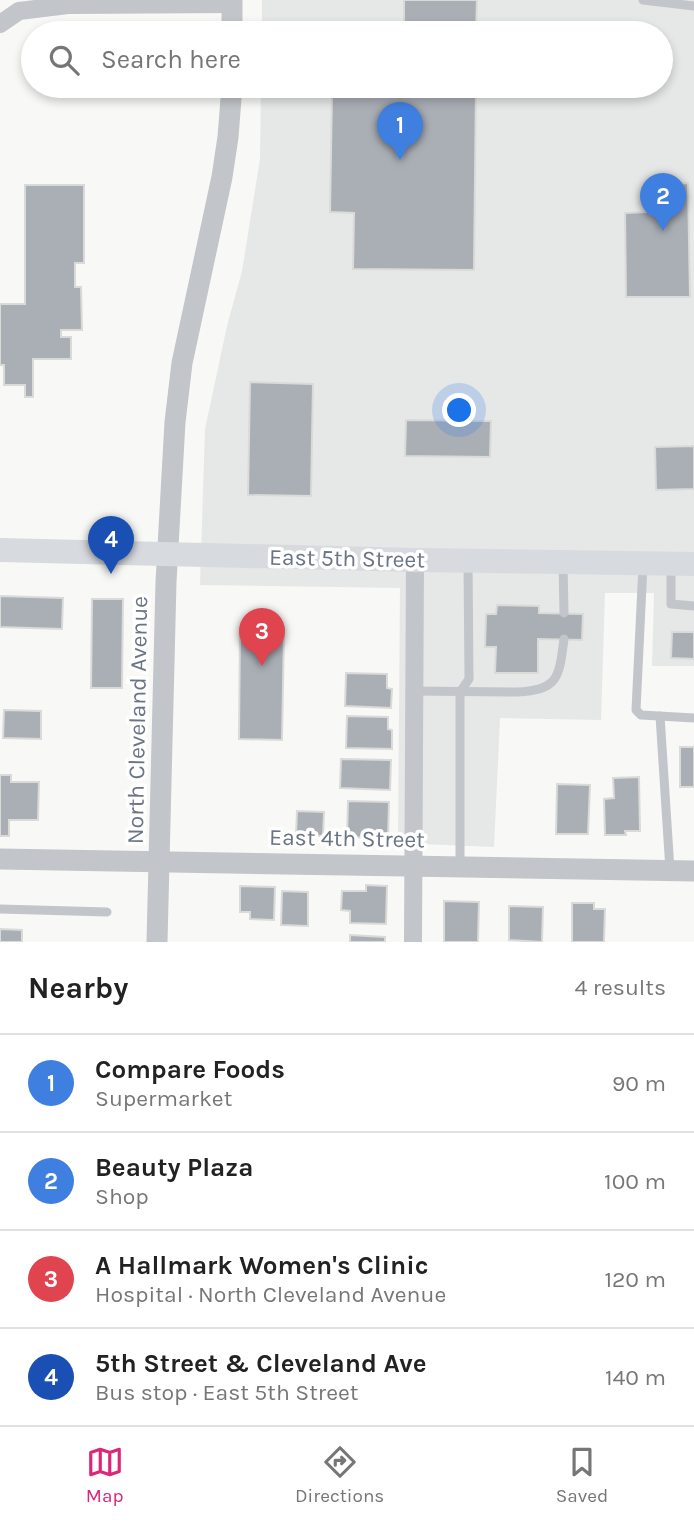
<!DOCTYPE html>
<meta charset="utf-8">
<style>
:root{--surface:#fff;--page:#f6f6f6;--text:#222;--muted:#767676;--line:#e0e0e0;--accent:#db2777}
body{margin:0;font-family:Karla,sans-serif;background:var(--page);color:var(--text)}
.you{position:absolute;left:460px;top:411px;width:24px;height:24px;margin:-18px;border:5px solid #fff;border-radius:50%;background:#1a73e8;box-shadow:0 0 0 10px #1a73e833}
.badge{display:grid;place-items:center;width:46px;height:46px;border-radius:50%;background:var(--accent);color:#fff;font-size:23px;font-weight:700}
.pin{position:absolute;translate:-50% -58px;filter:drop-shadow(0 2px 4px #0008)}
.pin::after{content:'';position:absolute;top:37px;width:24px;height:21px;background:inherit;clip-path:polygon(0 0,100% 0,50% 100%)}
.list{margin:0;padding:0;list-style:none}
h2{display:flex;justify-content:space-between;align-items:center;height:91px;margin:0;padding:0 28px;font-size:30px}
h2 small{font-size:23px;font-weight:400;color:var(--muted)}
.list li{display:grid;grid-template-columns:46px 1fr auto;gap:21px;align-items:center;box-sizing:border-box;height:98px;padding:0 28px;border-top:2px solid var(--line)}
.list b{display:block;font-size:26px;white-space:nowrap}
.list p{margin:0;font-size:23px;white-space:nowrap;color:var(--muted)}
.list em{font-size:23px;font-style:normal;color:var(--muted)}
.icon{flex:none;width:38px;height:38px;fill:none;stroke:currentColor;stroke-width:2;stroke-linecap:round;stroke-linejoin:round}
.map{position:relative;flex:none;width:694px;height:942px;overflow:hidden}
.search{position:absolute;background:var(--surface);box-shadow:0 4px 10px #0003;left:21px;right:21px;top:21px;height:77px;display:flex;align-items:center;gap:18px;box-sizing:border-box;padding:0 24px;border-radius:38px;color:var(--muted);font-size:26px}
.sheet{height:483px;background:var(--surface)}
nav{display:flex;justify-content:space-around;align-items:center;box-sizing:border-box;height:98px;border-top:2px solid var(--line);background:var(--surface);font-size:19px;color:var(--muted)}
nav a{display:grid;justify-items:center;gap:4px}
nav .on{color:var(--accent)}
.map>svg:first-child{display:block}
</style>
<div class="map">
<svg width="694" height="942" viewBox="0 0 694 942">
<rect width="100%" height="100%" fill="#f8f8f6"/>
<path fill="#e6e7e7" d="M262,0H694V666H652L654,593H605L601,720L500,718L494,847L398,843L400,588L200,585L205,429L227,326L242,271L260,159L261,86H661V33H262Z"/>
<g fill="#aaafb6" stroke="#dadad8" stroke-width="2">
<path d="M404,0H477L476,33H404Z"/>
<rect x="28" y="39" width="5" height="28"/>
<path d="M403,86H476L474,270L353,269L354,213L330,212L332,93H403Z"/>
<path d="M688,183L690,297H626L625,213L646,212V193H653V184Z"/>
<path d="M25,185H84V263H75V287H81L82,330H61V337H71V359H33V397H25V385H4V365H0V304H25Z"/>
<path d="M250,382L313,384L311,496L248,495Z"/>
<path d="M406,420L491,421L490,457L405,456Z"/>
<path d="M694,446V489L656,490L655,447Z"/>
<path d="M0,596L63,598L62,629L0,627Z"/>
<path d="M92,599H123L122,688H91Z"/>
<path d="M497,605L539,606V613L583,614L582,640L538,639V673H495L496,647H485L486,614H496Z"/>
<path d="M240,630L284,631L282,740L239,739Z"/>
<path d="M672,632H694V659L671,658Z"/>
<path d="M346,673L387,674V688L392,689L391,708L345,706Z"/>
<path d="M4,710L41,711V739L3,738Z"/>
<path d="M347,716L388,717V729L392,730V749L346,748Z"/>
<rect x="680" y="747" width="14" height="40"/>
<path d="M341,759L391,760L390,790L340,788Z"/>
<path d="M0,775H11V782H39L38,820H9V836H0Z"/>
<path d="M639,777L640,831H625L626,835H605L604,799L614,798L613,778Z"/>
<path d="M557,784L590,785L588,834H556Z"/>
<path d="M348,801L389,802L388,838L347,837Z"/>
<path d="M297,811L324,812L323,836L296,835Z"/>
<path d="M366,885L387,886L386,924L350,923V911L341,910L342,891H366Z"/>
<path d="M240,886L275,887L274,920L250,919V912H240Z"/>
<path d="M282,891L308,892V926L281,925Z"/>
<path d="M444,901L479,902L478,942H444Z"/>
<path d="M572,903H594V909H605L604,942H572Z"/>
<path d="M509,906L543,907L542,942L509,940Z"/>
<path d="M0,929L22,930V942H0Z"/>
<path d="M350,935L385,937V942H350Z"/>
</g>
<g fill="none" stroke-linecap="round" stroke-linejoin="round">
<g stroke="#c2c5c9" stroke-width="9">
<path d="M643,0L694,6"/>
<path d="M563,562L564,613"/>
<path d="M643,565L636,710L641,715L694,718"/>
<path d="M671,565V604L694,606"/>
<path d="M414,691L517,692C559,690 559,677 564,639"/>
<path d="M660,716L670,870"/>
<path d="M460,865V692L469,679L468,562"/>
<path d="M0,909L107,912"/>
</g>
<g stroke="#c2c5c9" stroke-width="18">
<path d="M0,24L19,11L68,5L232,4"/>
<path d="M413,942L415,560"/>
</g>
<g stroke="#c2c5c9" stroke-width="21">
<path d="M232,33V0"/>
<path d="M0,859L694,871"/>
<path d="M157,942L166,582L175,422L182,363L222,177L228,137L232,86"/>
</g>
<path stroke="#d7dadf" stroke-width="24" d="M0,550L415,560L694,564"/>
</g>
<g text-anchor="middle" stroke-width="7" stroke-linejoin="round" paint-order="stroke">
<g font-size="23" fill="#6a7485" stroke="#fff">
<text transform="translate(347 558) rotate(1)" y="8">East 5th Street</text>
<text transform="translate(137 720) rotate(-89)" y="8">North Cleveland Avenue</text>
<text transform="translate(347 838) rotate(1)" y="8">East 4th Street</text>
</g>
</g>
</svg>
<div class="you"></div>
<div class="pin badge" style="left:400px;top:160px;background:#3f7fe0">1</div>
<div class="pin badge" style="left:663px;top:231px;background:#3f7fe0">2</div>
<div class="pin badge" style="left:262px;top:666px;background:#e0444e">3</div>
<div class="pin badge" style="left:111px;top:574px;background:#1a4fb4">4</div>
<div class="search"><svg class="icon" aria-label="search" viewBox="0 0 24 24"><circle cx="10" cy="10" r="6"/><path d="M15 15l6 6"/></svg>Search here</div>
</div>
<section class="sheet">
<h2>Nearby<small>4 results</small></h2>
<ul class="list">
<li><span class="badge" style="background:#3f7fe0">1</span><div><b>Compare Foods</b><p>Supermarket</p></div><em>90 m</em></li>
<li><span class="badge" style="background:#3f7fe0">2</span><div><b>Beauty Plaza</b><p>Shop</p></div><em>100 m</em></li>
<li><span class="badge" style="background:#e0444e">3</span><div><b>A Hallmark Women's Clinic</b><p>Hospital · North Cleveland Avenue</p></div><em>120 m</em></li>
<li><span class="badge" style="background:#1a4fb4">4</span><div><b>5th Street &amp; Cleveland Ave</b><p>Bus stop · East 5th Street</p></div><em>140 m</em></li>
</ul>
</section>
<nav>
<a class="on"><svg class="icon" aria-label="map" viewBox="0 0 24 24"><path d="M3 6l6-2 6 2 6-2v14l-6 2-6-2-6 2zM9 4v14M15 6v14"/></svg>Map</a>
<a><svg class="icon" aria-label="directions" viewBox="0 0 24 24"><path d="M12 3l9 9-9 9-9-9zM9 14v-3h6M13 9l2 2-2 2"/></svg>Directions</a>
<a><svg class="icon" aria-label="saved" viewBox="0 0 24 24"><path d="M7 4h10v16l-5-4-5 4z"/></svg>Saved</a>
</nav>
